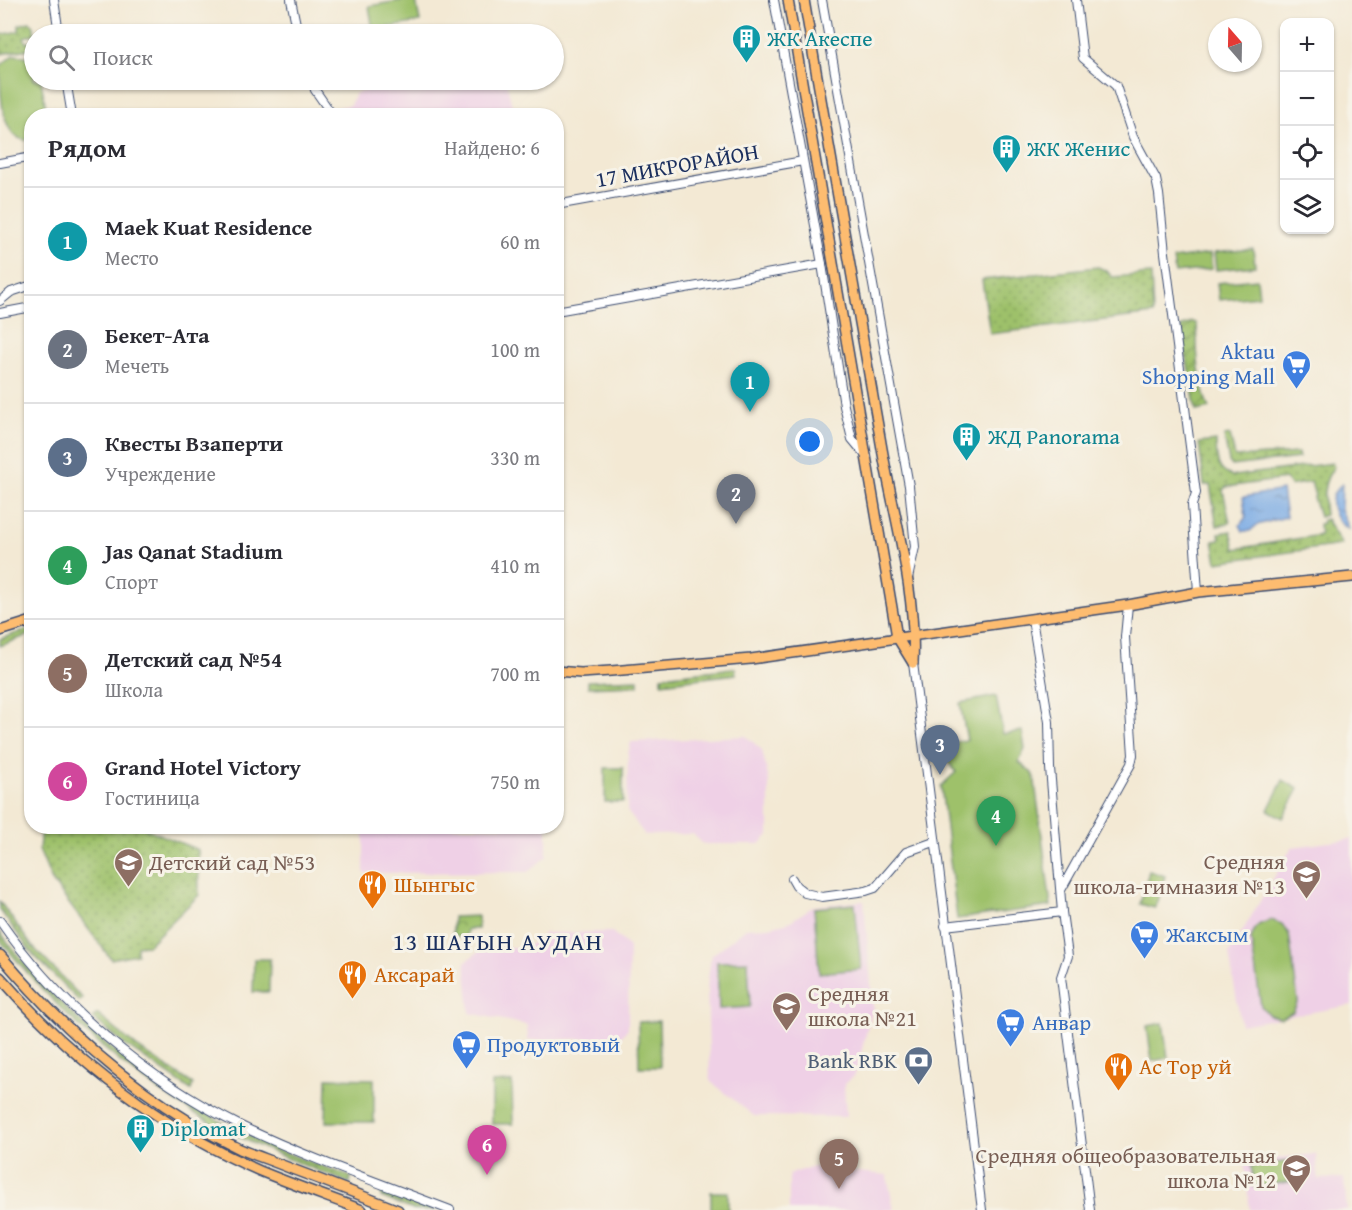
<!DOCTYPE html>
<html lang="ru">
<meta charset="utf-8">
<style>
:root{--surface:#fff;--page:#f2f2f3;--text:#2b2b33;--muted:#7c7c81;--line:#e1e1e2;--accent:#d93025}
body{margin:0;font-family:"Gentium Book Plus",serif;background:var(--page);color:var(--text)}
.controls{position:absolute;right:18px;top:18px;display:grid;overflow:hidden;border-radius:12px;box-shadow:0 2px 4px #0004}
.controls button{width:54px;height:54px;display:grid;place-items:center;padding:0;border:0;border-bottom:2px solid var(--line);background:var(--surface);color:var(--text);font:30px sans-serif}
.compass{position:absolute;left:1208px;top:18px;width:54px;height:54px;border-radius:50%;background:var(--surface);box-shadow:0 2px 4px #0004;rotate:340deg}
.you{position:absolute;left:810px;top:442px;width:21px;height:21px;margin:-15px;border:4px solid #fff;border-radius:50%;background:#1a73e8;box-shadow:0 0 0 9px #1a73e833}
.badge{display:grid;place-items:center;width:39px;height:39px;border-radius:50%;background:var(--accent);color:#fff;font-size:20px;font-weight:700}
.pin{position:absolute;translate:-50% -50px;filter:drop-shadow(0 2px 3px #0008)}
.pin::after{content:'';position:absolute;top:32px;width:21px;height:18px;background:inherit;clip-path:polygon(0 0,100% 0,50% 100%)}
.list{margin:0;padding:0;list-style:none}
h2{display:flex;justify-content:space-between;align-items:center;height:78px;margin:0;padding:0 24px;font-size:26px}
h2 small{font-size:20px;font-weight:400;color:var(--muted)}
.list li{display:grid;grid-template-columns:39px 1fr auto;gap:18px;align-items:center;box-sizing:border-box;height:108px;padding:0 24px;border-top:2px solid var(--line)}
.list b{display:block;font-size:22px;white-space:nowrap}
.list p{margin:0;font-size:20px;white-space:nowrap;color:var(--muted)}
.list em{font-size:20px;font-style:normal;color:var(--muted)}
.icon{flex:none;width:33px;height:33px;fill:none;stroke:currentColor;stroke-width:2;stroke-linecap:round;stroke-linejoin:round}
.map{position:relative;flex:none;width:1352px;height:1210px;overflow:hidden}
.search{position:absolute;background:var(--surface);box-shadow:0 2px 4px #0004;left:24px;top:24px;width:540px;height:66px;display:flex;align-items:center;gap:15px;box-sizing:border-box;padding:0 21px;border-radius:33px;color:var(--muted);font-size:22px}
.panel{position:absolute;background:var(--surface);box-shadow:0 2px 4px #0004;left:24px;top:108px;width:540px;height:726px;border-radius:24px}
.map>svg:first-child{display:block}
</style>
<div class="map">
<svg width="1352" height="1210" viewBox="0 0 1352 1210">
<defs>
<pattern id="grass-dots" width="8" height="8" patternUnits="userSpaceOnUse" patternTransform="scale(1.5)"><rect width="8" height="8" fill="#9ec16b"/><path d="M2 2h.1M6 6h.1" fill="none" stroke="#809d5b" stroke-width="1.8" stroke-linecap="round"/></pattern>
<pattern id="park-crowns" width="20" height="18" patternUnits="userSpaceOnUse" patternTransform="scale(1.5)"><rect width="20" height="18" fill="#9ec16b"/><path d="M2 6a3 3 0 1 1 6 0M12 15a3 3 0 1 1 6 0" fill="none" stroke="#809d5b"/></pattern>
<pattern id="garden-furrows" width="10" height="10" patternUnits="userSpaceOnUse" patternTransform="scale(1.5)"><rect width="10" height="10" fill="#9ec16b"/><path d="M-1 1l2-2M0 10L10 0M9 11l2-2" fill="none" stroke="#809d5b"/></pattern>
<pattern id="water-ripples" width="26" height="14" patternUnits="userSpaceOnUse" patternTransform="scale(1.5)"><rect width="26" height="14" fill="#7aaae4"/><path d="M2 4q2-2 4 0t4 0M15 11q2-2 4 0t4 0" fill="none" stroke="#638bbc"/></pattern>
</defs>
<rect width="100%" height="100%" fill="#f7f3e8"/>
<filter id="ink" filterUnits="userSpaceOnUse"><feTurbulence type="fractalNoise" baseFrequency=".0167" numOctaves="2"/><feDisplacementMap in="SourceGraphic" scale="12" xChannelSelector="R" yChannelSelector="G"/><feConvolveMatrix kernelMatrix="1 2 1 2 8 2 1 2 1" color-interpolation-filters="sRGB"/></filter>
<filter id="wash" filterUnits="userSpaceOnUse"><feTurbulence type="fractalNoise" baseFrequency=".008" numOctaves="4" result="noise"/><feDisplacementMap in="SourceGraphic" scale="24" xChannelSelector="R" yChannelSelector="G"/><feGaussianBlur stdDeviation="1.35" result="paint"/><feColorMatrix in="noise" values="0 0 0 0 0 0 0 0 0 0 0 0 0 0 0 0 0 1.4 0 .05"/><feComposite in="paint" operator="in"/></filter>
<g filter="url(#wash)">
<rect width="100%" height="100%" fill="#f3e9d4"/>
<g fill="#efd0e6">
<path d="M416,80H506L514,115L344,116L339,107L350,105L356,93Z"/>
<path d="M746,736L762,750L769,781V835L760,844H703L693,834L645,835L627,811L628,754L631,742Z"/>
<path d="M364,827H547V856L528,872L364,873Z"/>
<path d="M1352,839V1005L1241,1025L1229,954L1292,847Z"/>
<path d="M864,901L873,1008L855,1075L844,1084L846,1117L754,1116L710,1081L707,988L711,956L746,928L769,927L789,922L814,906Z"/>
<path d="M612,932L629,947L628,1028L620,1038L528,1040L527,1025L470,1013L465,962L486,946L526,948L545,933Z"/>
<path d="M1316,1154L1318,1179L1344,1178L1347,1210H1250L1244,1161Z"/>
<path d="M813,1167L887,1175L894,1210H789V1174Z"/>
</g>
<g fill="url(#grass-dots)" stroke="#5c7864" stroke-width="1.5">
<path d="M29,22L33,24L35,34L24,37L26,43L34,40V48L0,54V35L19,31V25Z"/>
<path d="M1098,267L1107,271L1112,277L1151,274L1153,314L990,334L982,280Z"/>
<path d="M1230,435L1235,457L1298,453L1299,458L1232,466L1229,462L1224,436Z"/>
<path d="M1216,441C1217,456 1215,472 1233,476L1332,463L1334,467C1322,482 1323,498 1325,515L1319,517L1313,498L1315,496L1311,482L1290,486L1286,479L1226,487L1223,490L1230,523L1217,526L1210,485H1204L1199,443Z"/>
<path d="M1326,519L1342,545L1217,562L1213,541L1220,540L1219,533L1231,531L1235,549L1320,535L1319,524L1323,523L1322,520Z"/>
<path d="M31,628V634L0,646V639Z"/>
<path d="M735,668L736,674L662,683V676Z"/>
<path d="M638,679V685L588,687V681Z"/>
<path d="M41,827H142L198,850L199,895L148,945L137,946V954L111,959L52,881L39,850Z"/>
<path d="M0,902L32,946L82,998L79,1001L31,952L0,910Z"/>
<path d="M0,932C66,1022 157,1092 257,1140C287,1155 320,1165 351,1177L350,1183C297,1163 245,1142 196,1114C120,1069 55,1009 0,940Z"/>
<path d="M97,1014L138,1048L193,1084L191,1090L125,1045L93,1018Z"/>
<path d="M382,1190L436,1210H414L381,1197Z"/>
</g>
<path fill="url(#park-crowns)" stroke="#5c7864" stroke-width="1.5" d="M478,916V929H467L466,937L453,936V917Z"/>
<path fill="url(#garden-furrows)" stroke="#5c7864" stroke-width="1.5" d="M1192,322L1196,323C1199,329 1197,335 1197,342C1197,357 1201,396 1210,408L1196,411L1181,327Z"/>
<g fill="#9ec16b" stroke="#5c7864" stroke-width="1.5">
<path d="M404,0H416L420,22L373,30L369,6Z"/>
<path d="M13,55L25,56L34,60V80H41L47,115L32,116L31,140C0,144 0,90 0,66Z"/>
<path d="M1253,249L1255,266L1216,270L1214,253Z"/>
<path d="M1210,254L1212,269L1175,273L1173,259Z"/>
<path d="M1257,279L1259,296L1219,300L1217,283Z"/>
<path d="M996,696L1003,734L1022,731L1025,749L1019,762L1034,775L1051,906L957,919L941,786L956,772L948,762L945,744L967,740L960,703Z"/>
<rect x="605" y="768" width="18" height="34"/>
<path d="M1283,780L1299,789L1283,818L1268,810Z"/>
<path d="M1149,871L1165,876L1155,908L1140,904Z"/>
<path d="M855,904L861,969L819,973L814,908Z"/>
<path d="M1271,920L1282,924L1289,934L1298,1001L1293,1012L1281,1018L1269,1015L1261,1006L1251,939L1255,928L1260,924Z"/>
<path d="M254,959H270L269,992H253Z"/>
<path d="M748,961L750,1007L719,1009L717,962Z"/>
<path d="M659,1021L660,1067H639L638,1022Z"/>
<path d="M1163,1023L1168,1058L1152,1061L1147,1026Z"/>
<path d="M327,1078L374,1079V1122H326Z"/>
<path d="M512,1082L513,1124H492V1083Z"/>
<path d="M1291,1161L1294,1181L1254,1187L1251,1166Z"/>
<rect x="711" y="1192" width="17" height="18"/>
</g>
<g fill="url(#water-ripples)" stroke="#4a6ca1" stroke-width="1.5">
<path d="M1342,484L1341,509L1349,529C1331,520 1325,496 1342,484Z"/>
<path d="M1282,490L1286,517L1257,525L1250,531H1243L1240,525L1246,517L1243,497Z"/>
</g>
</g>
<g filter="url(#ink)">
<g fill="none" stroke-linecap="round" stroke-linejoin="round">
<defs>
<g id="minor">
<path d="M54,0L59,34"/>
<path d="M291,0L298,34"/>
<path d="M774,0L822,264L844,406L852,439L867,457"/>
<path d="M822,0L909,486L915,547L908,578"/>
<path d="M1076,0L1083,58L1116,86L1133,137L1156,179L1159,194L1165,253L1196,493L1192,505L1198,592"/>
<path d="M66,80L72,116"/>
<path d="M312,80L315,90L333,116"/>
<path d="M0,163L32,157"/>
<path d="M556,205L803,161"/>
<path d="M0,301L11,292L32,285"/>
<path d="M556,311L822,264"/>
<path d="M0,313L32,307"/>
<path d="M913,663L982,1210"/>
<path d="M792,879L796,886L805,893L822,897L866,891L875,888L906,852L934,842"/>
<path d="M1061,890L1131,764L1133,755L1125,637L1128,605"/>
<path d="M1062,912L1068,956L1061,977L1090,1210"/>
<path d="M0,921C58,1005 148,1080 239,1125C307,1158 380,1183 450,1210"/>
<path d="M945,926L1062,912L1050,768L1049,722L1032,619"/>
</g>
<g id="major">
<path d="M788,0L897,637L913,663"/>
<path d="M804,0C829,148 855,296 881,443C893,514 917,591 913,663"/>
<path d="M0,631L32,621"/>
<path d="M556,671L581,673L611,671L751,659L1128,605L1198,592L1352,577"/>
<path d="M0,955C67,1034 146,1104 240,1149C257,1156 275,1162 292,1169C327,1182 363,1196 398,1210"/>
<path d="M0,977C73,1061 157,1126 260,1171C294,1185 328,1197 362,1210"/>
</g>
</defs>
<use href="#minor" stroke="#3b4b70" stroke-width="10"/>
<use href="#major" stroke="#3b4b70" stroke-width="12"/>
<use href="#minor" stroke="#fff" stroke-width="8"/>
<use href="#major" stroke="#fdbc70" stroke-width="9"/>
</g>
</g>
<defs>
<symbol id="building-pin" viewBox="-11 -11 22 30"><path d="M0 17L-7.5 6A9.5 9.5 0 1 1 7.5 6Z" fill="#0f9aa8" stroke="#f7f3e8"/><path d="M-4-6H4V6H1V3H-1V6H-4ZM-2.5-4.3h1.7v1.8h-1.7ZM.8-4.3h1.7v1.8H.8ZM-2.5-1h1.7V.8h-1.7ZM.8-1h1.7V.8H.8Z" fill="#fff"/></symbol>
<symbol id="supermarket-pin" viewBox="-11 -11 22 30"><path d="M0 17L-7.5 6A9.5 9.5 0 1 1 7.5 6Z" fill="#3f7fe0" stroke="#f7f3e8"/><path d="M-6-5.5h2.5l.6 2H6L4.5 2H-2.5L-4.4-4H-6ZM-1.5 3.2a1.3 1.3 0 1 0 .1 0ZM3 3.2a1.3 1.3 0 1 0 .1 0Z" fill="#fff"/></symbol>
<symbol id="school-pin" viewBox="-11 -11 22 30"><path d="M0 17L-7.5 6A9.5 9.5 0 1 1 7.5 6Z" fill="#8d6e63" stroke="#f7f3e8"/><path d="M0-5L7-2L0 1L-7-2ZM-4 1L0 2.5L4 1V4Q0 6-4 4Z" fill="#fff"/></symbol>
<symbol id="restaurant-pin" viewBox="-11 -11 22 30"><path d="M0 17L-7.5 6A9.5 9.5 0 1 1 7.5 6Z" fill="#e8710a" stroke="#f7f3e8"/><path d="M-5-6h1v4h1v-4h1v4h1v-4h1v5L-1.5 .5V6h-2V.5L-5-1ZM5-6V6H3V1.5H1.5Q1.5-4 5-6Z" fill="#fff"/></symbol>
<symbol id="bank-pin" viewBox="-11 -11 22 30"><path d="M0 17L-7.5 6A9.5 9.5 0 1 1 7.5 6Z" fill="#5c6f8a" stroke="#f7f3e8"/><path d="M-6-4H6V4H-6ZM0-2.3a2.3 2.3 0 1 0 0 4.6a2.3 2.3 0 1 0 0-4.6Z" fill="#fff"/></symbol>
</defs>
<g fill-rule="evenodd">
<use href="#building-pin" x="730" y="22" width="33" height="45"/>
<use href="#building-pin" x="990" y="132" width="33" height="45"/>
<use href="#supermarket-pin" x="1280" y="348" width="33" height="45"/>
<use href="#building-pin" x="950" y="420" width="33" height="45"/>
<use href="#school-pin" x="112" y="846" width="33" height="45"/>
<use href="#school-pin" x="1290" y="858" width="33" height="45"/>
<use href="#restaurant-pin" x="356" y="868" width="33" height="45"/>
<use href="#supermarket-pin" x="1128" y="918" width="33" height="45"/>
<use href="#restaurant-pin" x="336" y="958" width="33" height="45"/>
<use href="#school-pin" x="770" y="990" width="33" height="45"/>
<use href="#supermarket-pin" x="994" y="1006" width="33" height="45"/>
<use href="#supermarket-pin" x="450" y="1028" width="33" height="45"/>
<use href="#bank-pin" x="902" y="1044" width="33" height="45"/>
<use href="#restaurant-pin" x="1102" y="1050" width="33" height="45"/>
<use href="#building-pin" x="124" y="1112" width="33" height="45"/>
<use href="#school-pin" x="1280" y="1152" width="33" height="45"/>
</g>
<g text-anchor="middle" stroke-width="6" stroke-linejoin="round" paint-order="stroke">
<g font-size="22" fill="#0d838f" stroke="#f7f3e8" text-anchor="start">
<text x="767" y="46">ЖК Акеспе</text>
<text x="1027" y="156">ЖК Женис</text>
<text x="988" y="444">ЖД Panorama</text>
<text x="161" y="1136">Diplomat</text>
</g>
<g font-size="22" fill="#1b2f5e" stroke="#f7f3e8">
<text transform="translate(677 165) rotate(-10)" y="8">17 МИКРОРАЙОН</text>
</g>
<g font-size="22" fill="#366cbe" stroke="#f7f3e8" text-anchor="start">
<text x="1275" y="359" text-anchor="end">Aktau<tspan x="1275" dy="25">Shopping Mall</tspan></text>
<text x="1166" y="942">Жаксым</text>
<text x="1032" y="1030">Анвар</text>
<text x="487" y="1052">Продуктовый</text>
</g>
<g font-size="22" fill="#785e54" stroke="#f7f3e8" text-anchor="end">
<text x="1285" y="869">Средняя<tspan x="1285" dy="25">школа-гимназия №13</tspan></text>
<text x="149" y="870" text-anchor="start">Детский сад №53</text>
<text x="808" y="1001" text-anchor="start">Средняя<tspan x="808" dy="25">школа №21</tspan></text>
<text x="1276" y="1163">Средняя общеобразовательная<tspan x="1276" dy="25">школа №12</tspan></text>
</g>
<g font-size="22" fill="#c56008" stroke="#f7f3e8" text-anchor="start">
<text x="394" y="892">Шынгыс</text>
<text x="374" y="982">Аксарай</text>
<text x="1139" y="1074">Ас Тор уй</text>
</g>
<g font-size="22" fill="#4e5e75" stroke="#f7f3e8" text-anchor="end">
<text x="897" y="1068">Bank RBK</text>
</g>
<g font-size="24" letter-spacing="1.5" fill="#1b2f5e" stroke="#f7f3e8">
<text x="498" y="950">13 ШАҒЫН АУДАН</text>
</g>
</g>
</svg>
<div class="controls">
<button>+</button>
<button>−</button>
<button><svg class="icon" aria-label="locate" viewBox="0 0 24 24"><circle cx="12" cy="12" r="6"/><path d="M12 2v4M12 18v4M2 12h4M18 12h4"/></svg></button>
<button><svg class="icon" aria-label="layers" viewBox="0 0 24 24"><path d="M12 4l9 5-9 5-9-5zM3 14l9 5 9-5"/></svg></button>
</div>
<svg class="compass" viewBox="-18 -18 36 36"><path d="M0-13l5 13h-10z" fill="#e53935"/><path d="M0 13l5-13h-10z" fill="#7c7c81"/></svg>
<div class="you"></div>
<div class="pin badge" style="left:750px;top:412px;background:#0f9aa8">1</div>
<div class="pin badge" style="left:736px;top:524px;background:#6b7280">2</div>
<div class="pin badge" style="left:940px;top:775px;background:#5c6f8a">3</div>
<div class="pin badge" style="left:996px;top:846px;background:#2e9e5b">4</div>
<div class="pin badge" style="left:839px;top:1189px;background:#8d6e63">5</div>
<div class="pin badge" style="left:487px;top:1175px;background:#d1479c">6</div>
<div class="search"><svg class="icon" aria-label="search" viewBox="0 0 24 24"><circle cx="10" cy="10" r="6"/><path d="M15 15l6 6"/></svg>Поиск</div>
<section class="panel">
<h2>Рядом<small>Найдено: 6</small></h2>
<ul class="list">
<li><span class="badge" style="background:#0f9aa8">1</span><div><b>Maek Kuat Residence</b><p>Место</p></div><em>60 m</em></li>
<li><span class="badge" style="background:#6b7280">2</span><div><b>Бекет-Ата</b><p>Мечеть</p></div><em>100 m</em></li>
<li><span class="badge" style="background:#5c6f8a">3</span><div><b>Квесты Взаперти</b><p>Учреждение</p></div><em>330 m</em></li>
<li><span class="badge" style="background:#2e9e5b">4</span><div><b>Jas Qanat Stadium</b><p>Спорт</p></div><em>410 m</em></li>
<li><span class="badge" style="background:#8d6e63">5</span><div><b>Детский сад №54</b><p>Школа</p></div><em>700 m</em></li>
<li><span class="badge" style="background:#d1479c">6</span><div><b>Grand Hotel Victory</b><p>Гостиница</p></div><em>750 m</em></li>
</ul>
</section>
</div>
